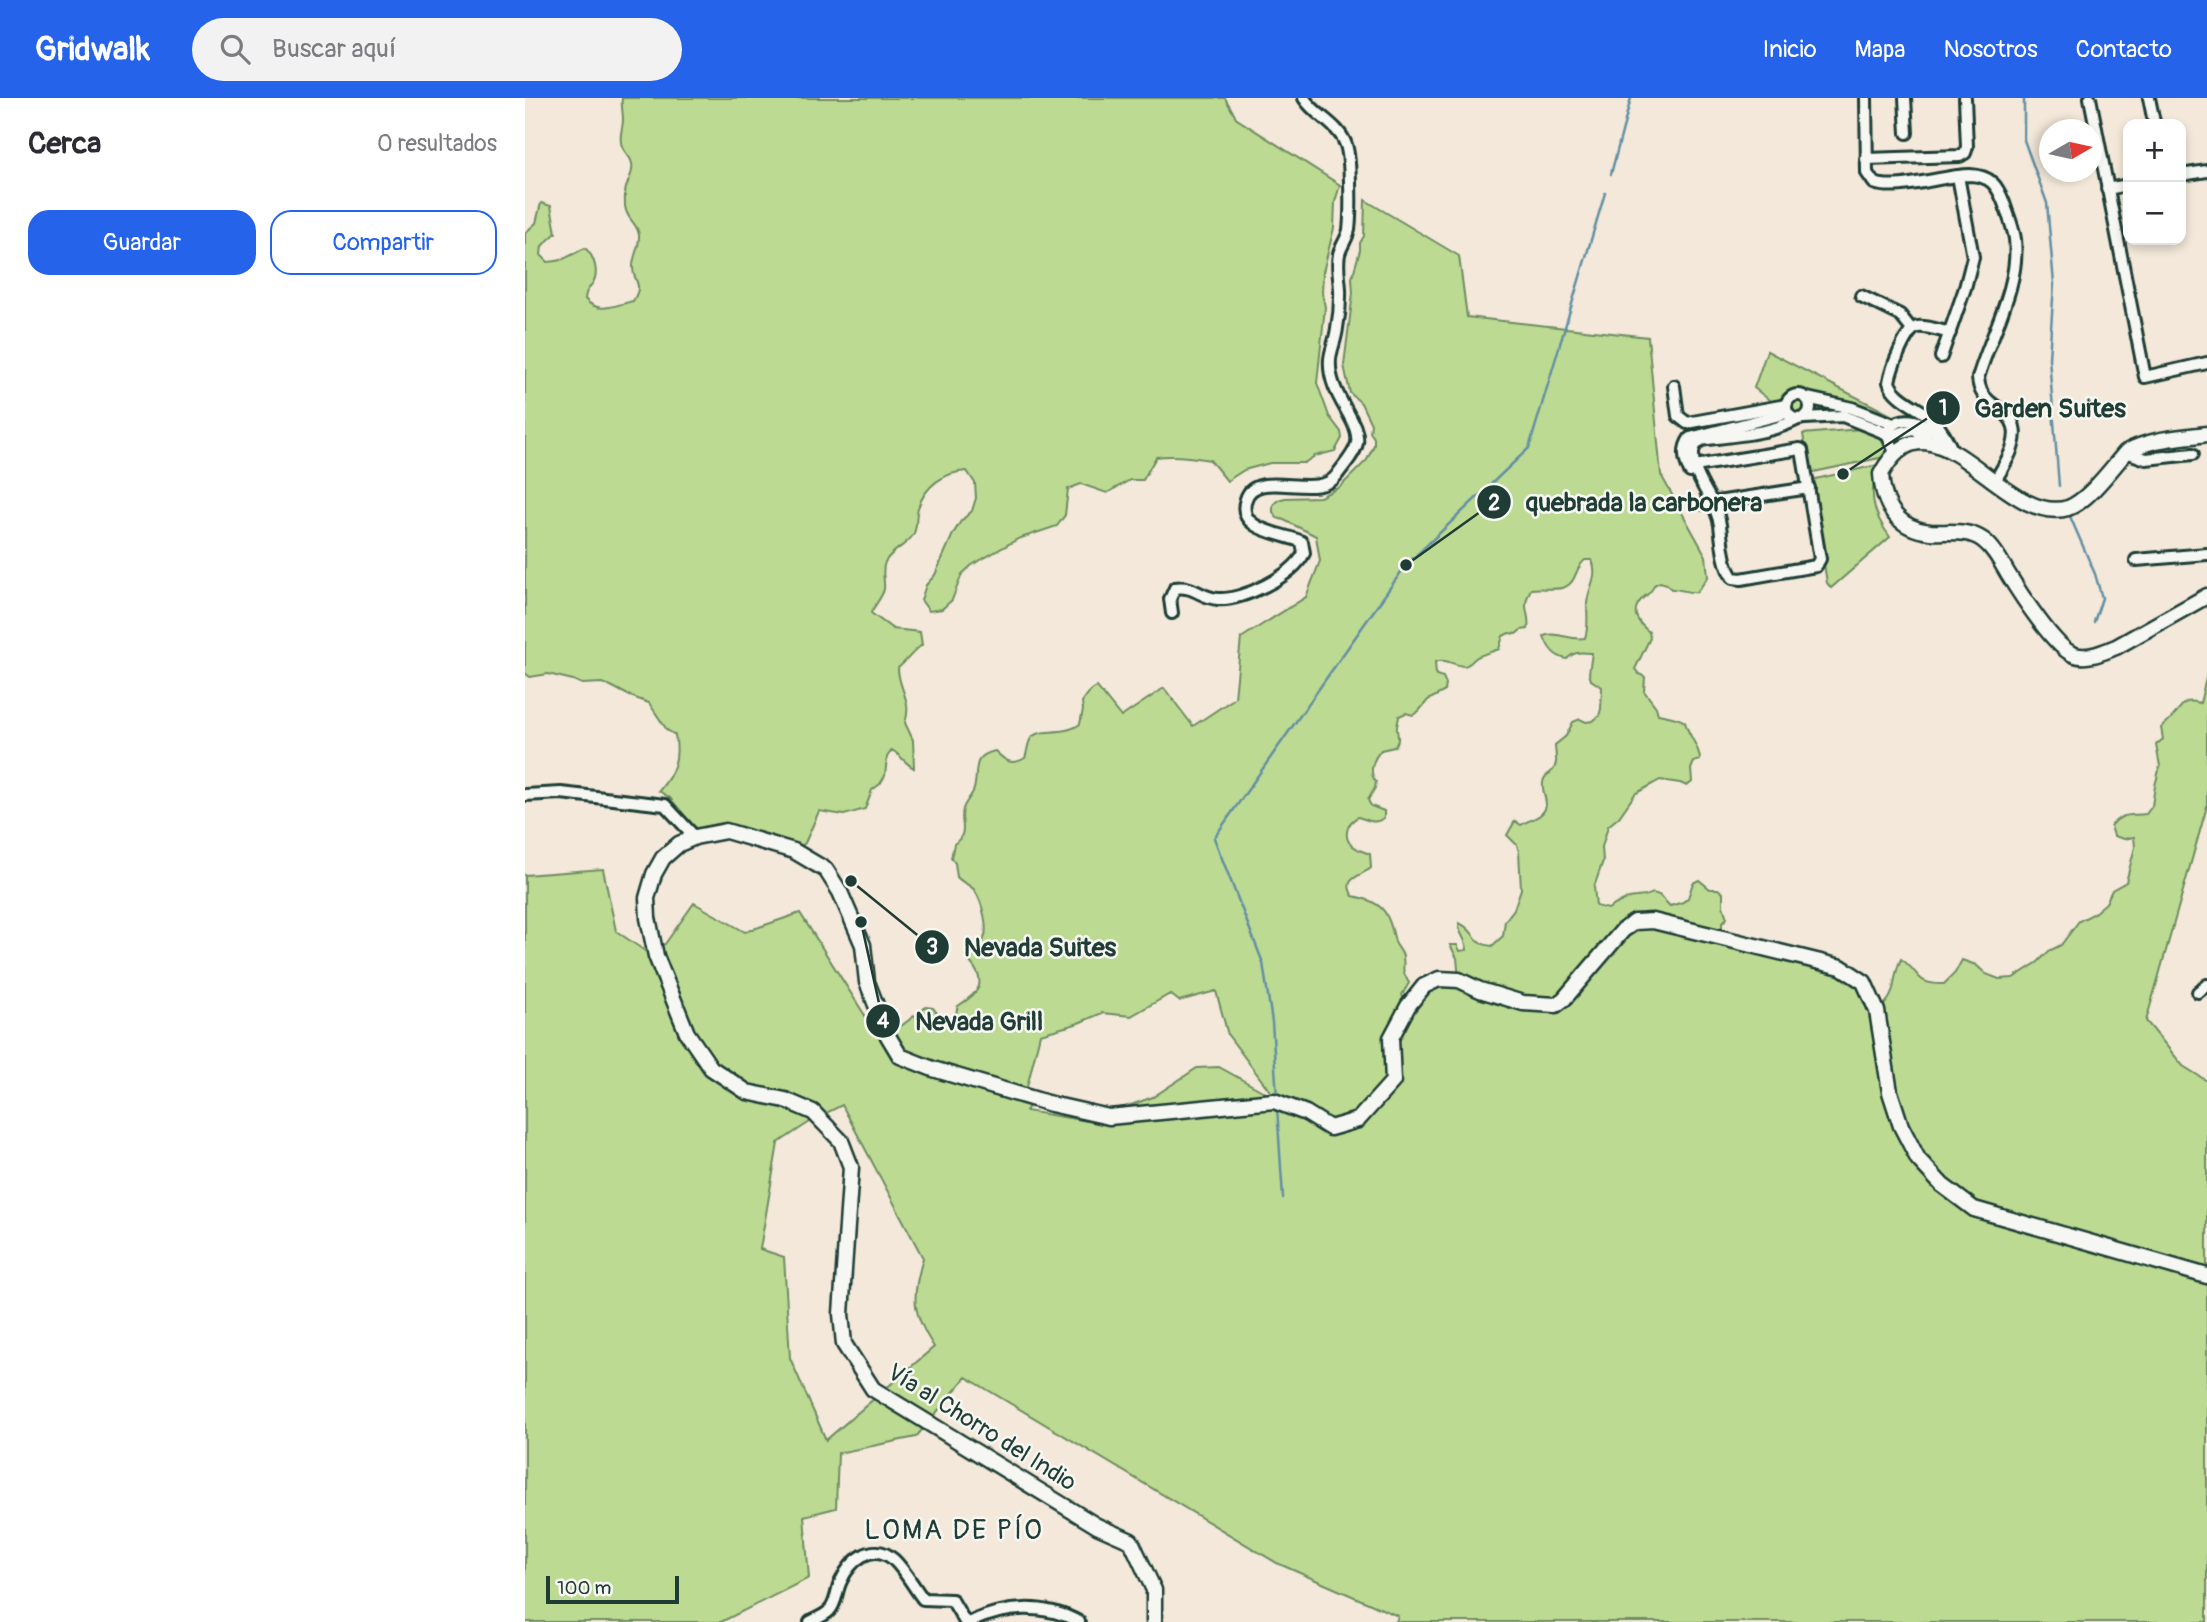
<!DOCTYPE html>
<html lang="es">
<meta charset="utf-8">
<style>
:root{--surface:#fff;--page:#f2f2f3;--text:#2b2b33;--muted:#7c7c81;--line:#e1e1e2;--accent:#2563eb}
body{margin:0;font-family:Pangolin,sans-serif;background:var(--page);color:var(--text)}
.controls{position:absolute;right:21px;top:21px;display:grid;overflow:hidden;border-radius:14px;box-shadow:0 4px 10px #0003}
.controls button{width:63px;height:63px;display:grid;place-items:center;padding:0;border:0;border-bottom:2px solid var(--line);background:var(--surface);color:var(--text);font:35px sans-serif}
.compass{position:absolute;left:1514px;top:21px;width:63px;height:63px;border-radius:50%;background:var(--surface);box-shadow:0 4px 10px #0003;rotate:81deg}
.scale{position:absolute;left:21px;bottom:18px;width:133px;box-sizing:border-box;padding-left:7px;border:4px solid #1f3d34;border-top:0;font-size:19px;line-height:24px;white-space:nowrap;color:#1f3d34;-webkit-text-stroke:5px #f6f6f2;paint-order:stroke}
.list{margin:0;padding:0;list-style:none}
h2{display:flex;justify-content:space-between;align-items:center;height:91px;margin:0;padding:0 28px;font-size:30px}
h2 small{font-size:23px;font-weight:400;color:var(--muted)}
.actions{display:flex;gap:14px;padding:21px 28px}
.actions a{flex:1;padding:16px 0;border:2px solid var(--accent);border-radius:21px;text-align:center;font-size:24px;color:var(--accent)}
.actions .main{background:var(--accent);color:#fff}
.icon{flex:none;width:38px;height:38px;fill:none;stroke:currentColor;stroke-width:2;stroke-linecap:round;stroke-linejoin:round}
.map{position:relative;flex:none;width:1682px;height:1524px;overflow:hidden}
header{display:flex;align-items:center;gap:42px;box-sizing:border-box;height:98px;padding:0 35px;background:var(--accent);color:#fff}
header strong{font-size:33px}
nav{display:flex;gap:38px;margin-inline-start:auto;font-size:24px}
.search{width:490px;height:63px;background:var(--page);display:flex;align-items:center;gap:18px;box-sizing:border-box;padding:0 24px;border-radius:38px;color:var(--muted);font-size:26px}
main{display:flex}
aside{flex:1;background:var(--surface)}
.map>svg:first-child{display:block}
</style>
<header>
<strong>Gridwalk</strong>
<div class="search"><svg class="icon" aria-label="search" viewBox="0 0 24 24"><circle cx="10" cy="10" r="6"/><path d="M15 15l6 6"/></svg>Buscar aquí</div>
<nav><a>Inicio</a><a>Mapa</a><a>Nosotros</a><a>Contacto</a></nav>
</header>
<main>
<aside>
<h2>Cerca<small>0 resultados</small></h2>
<ul class="list">
</ul>
<div class="actions"><a class="main">Guardar</a><a>Compartir</a></div>
</aside>
<div class="map">
<svg width="1682" height="1524" viewBox="0 0 1682 1524">
<rect width="100%" height="100%" fill="#f3e8d9"/>
<filter id="ink" filterUnits="userSpaceOnUse"><feTurbulence type="fractalNoise" baseFrequency=".0143" numOctaves="2"/><feDisplacementMap in="SourceGraphic" scale="14" xChannelSelector="R" yChannelSelector="G"/><feConvolveMatrix kernelMatrix="1 2 1 2 8 2 1 2 1" color-interpolation-filters="sRGB"/></filter>
<g filter="url(#ink)">
<g fill="#bdda92" stroke="#6e8c63" stroke-width="2" fill-rule="evenodd">
<path d="M97,0H700L712,21L815,87L810,104L809,130L798,174L797,195L800,209L792,285L804,318L816,334L817,340L810,353L790,358L779,365H745L719,372L702,383L685,362C668,359 648,356 631,359L618,382H605L582,395L556,386L543,391L540,417L532,428L493,441L447,467L437,476L427,502L417,511L404,513L396,502L401,487L410,477L428,436L436,423L447,413L451,400L450,385L442,373C419,374 400,388 393,410C390,419 393,429 388,437C381,448 367,452 360,464C356,474 360,481 359,491C358,498 349,508 346,515L368,531L395,534L397,547C387,554 382,563 373,570C373,591 388,602 380,625L388,642L389,670C379,665 376,657 367,652L362,659L360,678L355,686L347,692L340,711L319,717L294,713L280,745L269,753L201,733L175,736L145,700L134,693C149,675 155,660 150,637L142,632L124,605L105,598L86,588L77,585L57,586L48,582L23,576L5,579L0,575V135L11,125L16,105L26,108L31,135L17,148L16,157L23,164C38,164 47,156 60,150C69,158 75,175 67,186C62,193 61,193 60,201C73,217 90,207 108,203C120,183 107,185 108,168C108,158 115,148 114,137C112,124 102,123 100,108C100,102 99,92 102,87C104,79 109,75 107,66C106,58 99,55 97,48C93,39 98,31 98,22C98,14 96,8 97,0Z"/>
<path d="M840,102L934,158L942,219L1123,239L1136,377L1181,458L1183,479L1172,494C1163,496 1155,490 1146,491L1142,486L1135,484L1129,487C1126,496 1123,495 1118,500C1104,513 1112,524 1124,534L1125,540L1110,571L1114,576L1120,579L1119,593L1131,609L1133,616C1142,618 1153,619 1160,624C1163,638 1175,648 1175,662L1169,664L1166,671L1167,684L1162,688L1155,685L1135,682L1110,696L1094,719L1083,728L1077,749L1078,763L1069,789L1071,808L1083,811C1092,806 1101,799 1111,799C1119,798 1121,799 1128,795L1134,797L1145,808L1158,804L1163,800L1168,785L1174,782L1185,791H1193L1198,795V808L1202,820L1197,825V834L1316,869L1339,884L1352,913C1375,896 1365,883 1376,861C1396,874 1389,887 1419,886L1430,875L1437,862L1451,867L1461,876L1474,881L1488,880L1513,864L1524,853L1536,847L1554,823L1568,816L1581,805L1587,792L1601,784L1610,749L1609,739L1599,741L1589,738L1586,728C1597,714 1605,718 1621,716L1627,708L1630,688L1635,668L1631,647L1638,641L1636,630C1641,625 1646,621 1650,616C1659,605 1659,601 1675,605L1682,576V708L1621,923L1658,968L1682,983V1524H871L873,1518L752,1465L441,1279L391,1339L313,1355L311,1410L279,1418L284,1480L196,1524H0V777L78,771L91,833L120,853L140,846L169,805L220,834L275,815L353,938H363L401,909L408,910L416,920L429,922L433,908C452,896 464,886 445,864C447,854 455,850 459,841C464,829 457,804 450,793C446,787 437,785 432,779L430,765L426,760L429,746C445,734 434,725 438,711C440,704 447,698 449,691C454,672 445,659 470,653C480,663 487,668 500,660C503,653 502,644 507,639C515,630 539,638 555,626L558,612L557,604L565,593L572,589L596,619L639,590L668,628L710,600L716,540L781,499L795,463L791,438L759,422L752,420L748,414V407L753,402L760,400L795,399L815,389L842,362L849,347V340L845,334L846,326L836,305L825,295L819,267L828,195L827,180L835,152V145L839,138ZM1060,462H1067C1074,479 1063,489 1062,506C1062,518 1064,528 1060,540C1045,543 1033,533 1019,538C1023,550 1029,559 1042,561C1049,553 1057,554 1067,555L1064,575L1066,582L1077,589L1076,611L1074,618L1068,623L1061,624L1055,621L1048,624L1041,638L1030,647C1030,656 1034,666 1027,673C1023,678 1022,675 1019,681C1013,693 1029,706 1015,717C1010,721 1002,723 996,727L990,723L982,737L992,747L994,754L996,791L989,811L980,823L978,838L967,848C947,846 950,831 934,825C933,836 942,841 942,852L935,853L932,847H925L932,860L934,882L899,888L882,907L877,897L884,885C875,869 880,874 878,859C877,852 872,850 870,844C864,815 859,804 828,798C816,780 836,778 846,770L845,756C839,754 833,752 828,748C817,740 822,724 833,719C844,722 849,727 859,720V713L846,708L843,702L850,690L851,684C843,674 848,661 856,652L869,649C875,642 873,640 872,632C871,628 874,622 874,618L881,615L888,617L894,613L903,602L920,593L921,586L918,579L911,577L910,564C921,560 928,567 938,568C945,568 947,562 952,559C958,556 967,554 974,551L978,538L984,535L991,536L996,532L1003,531C1006,514 995,512 1006,491C1017,489 1030,493 1040,489C1052,484 1050,469 1060,462ZM691,893L703,937L750,1000L694,969L672,970L628,999L562,1023L501,1013L509,999L501,993L515,936L551,926L577,915L606,918L645,896L654,903ZM317,1007L398,1160C387,1200 386,1213 409,1249L301,1342L265,1260L259,1159L235,1151L253,1045L291,1020Z"/>
<path d="M1242,253L1401,335L1391,339L1349,321L1276,327L1229,290Z"/>
<path d="M1347,330L1379,345L1364,358L1284,375L1278,336Z"/>
<path d="M1352,367C1344,396 1347,415 1365,439L1306,490L1302,485L1286,382Z"/>
</g>
<g fill="none" stroke-linecap="round" stroke-linejoin="round">
<g stroke="#638fa4" stroke-width="2.5">
<path d="M1499,0V42L1522,105L1529,186L1524,260L1534,388"/>
<path d="M1086,76L1106,0"/>
<path d="M1544,416L1570,476L1577,500L1569,524"/>
<path d="M752,999L747,924L738,865L689,740L881,467L1004,350L1080,95"/>
<path d="M752,1009L758,1100"/>
</g>
<defs>
<g id="minor">
<path d="M1341,0L1342,75L1349,85C1372,94 1418,77 1445,77C1466,78 1472,87 1479,105C1483,117 1488,128 1490,141C1495,189 1466,235 1453,280C1454,291 1457,297 1465,304C1472,309 1481,315 1486,322C1498,341 1479,367 1470,383"/>
<path d="M1380,0L1382,35"/>
<path d="M1565,0L1620,279L1682,265"/>
<path d="M1624,0L1629,24"/>
<path d="M1341,61L1435,58L1440,55L1442,49L1440,0"/>
<path d="M1656,77L1682,73"/>
<path d="M1582,91L1603,87"/>
<path d="M1336,198L1375,217L1387,232"/>
<path d="M1425,235C1416,233 1401,227 1392,229C1380,233 1366,272 1364,284C1369,301 1394,309 1407,321C1417,331 1422,341 1428,354"/>
<path d="M1416,259L1440,190L1448,159L1433,78"/>
<path d="M1149,288L1153,318L1162,325L1261,307"/>
<circle cx="1273" cy="309" r="12"/>
<path d="M1282,300L1327,310L1368,326"/>
<path d="M1279,320L1318,318L1363,336"/>
<path d="M1363,338L1389,331L1400,337L1403,345"/>
<path d="M1370,354L1364,341L1365,329C1381,315 1401,325 1414,338"/>
<path d="M1601,354L1621,361L1668,356"/>
<path d="M1163,369L1170,368L1275,351L1277,352L1295,461L1291,468L1216,481L1208,480C1198,467 1197,443 1195,427C1192,403 1167,381 1168,355C1168,349 1172,345 1176,342C1207,338 1243,336 1271,322"/>
<path d="M1165,374C1159,362 1157,351 1165,340L1262,315"/>
<path d="M1179,406L1284,390"/>
<path d="M1611,462L1682,456"/>
<path d="M647,515L645,501L650,490C669,487 676,500 693,501C717,503 768,478 779,455L777,444C760,435 710,434 721,401C731,369 793,404 812,377C818,368 830,356 832,345C836,322 802,297 805,261C806,251 811,241 812,230C814,220 815,209 815,199C816,185 811,171 814,156C816,148 822,141 824,132C826,116 826,61 821,47C814,26 790,18 779,0"/>
<path d="M0,697L36,695L140,707L170,739"/>
<path d="M1673,894L1682,887"/>
<path d="M285,1524C290,1521 299,1518 304,1513C312,1505 311,1492 316,1483C325,1463 347,1443 368,1461C380,1472 388,1488 398,1501L427,1502L440,1524"/>
<path d="M445,1524C480,1508 519,1505 554,1524"/>
</g>
<g id="tertiary">
<path d="M1682,336C1655,340 1626,340 1601,354C1587,370 1563,403 1543,410C1478,430 1408,281 1356,376C1358,407 1372,431 1406,434C1423,435 1443,431 1458,442C1469,450 1476,464 1483,476C1494,494 1531,552 1550,557C1564,561 1578,554 1591,549L1682,498"/>
<path d="M629,1524V1492L606,1443L572,1428L348,1291L319,1246L316,1216L326,1069L316,1043L288,1014L260,1002L222,994L186,970L162,935L131,858L123,820L122,800L129,776L138,760L154,746L170,739L201,733L269,753L301,772L315,794L338,847L342,884L363,938L375,958L408,971L526,1006L584,1019L749,1003L781,1015L805,1030L833,1022L868,983L866,940L883,908L899,888L914,881L934,882L955,892L998,905L1031,907L1039,901L1098,832L1110,824L1128,823L1316,869L1339,884L1352,913L1365,994L1376,1028L1393,1061L1417,1087L1449,1111L1682,1178"/>
</g>
</defs>
<use href="#minor" stroke="#1f3d34" stroke-width="16"/>
<use href="#tertiary" stroke="#1f3d34" stroke-width="19"/>
<use href="#minor" stroke="#f6f6f2" stroke-width="10"/>
<use href="#tertiary" stroke="#f6f6f2" stroke-width="14"/>
</g>
</g>
<g text-anchor="middle" stroke-width="5" stroke-linejoin="round" paint-order="stroke">
<g font-size="24" fill="#1f3d34" stroke="#f6f6f2">
<text transform="translate(457 1329) rotate(32)" y="8">Vía al Chorro del Indio</text>
</g>
<g font-size="28" letter-spacing="2" fill="#1f3d34" stroke="#f6f6f2">
<text x="429" y="1441">LOMA DE PÍO</text>
</g>
</g>
<path fill="none" stroke="#1f3d34" stroke-width="2.5" d="M1318 376L1418 310M881 467L969 404M326 783L407 849M336 824L358 923"/>
<g fill="#1f3d34" stroke="#f6f6f2" stroke-width="2.5">
<circle cx="1318" cy="376" r="7"/>
<circle cx="881" cy="467" r="7"/>
<circle cx="326" cy="783" r="7"/>
<circle cx="336" cy="824" r="7"/>
<circle cx="1418" cy="310" r="18"/>
<circle cx="969" cy="404" r="18"/>
<circle cx="407" cy="849" r="18"/>
<circle cx="358" cy="923" r="18"/>
</g>
<g font-size="21" text-anchor="middle" font-weight="bold" fill="#fff">
<text x="1418" y="317">1</text>
<text x="969" y="412">2</text>
<text x="407" y="856">3</text>
<text x="358" y="930">4</text>
</g>
<g font-size="26" text-anchor="middle" font-weight="bold" fill="#1f3d34" stroke="#f6f6f2" stroke-width="5" stroke-linejoin="round" paint-order="stroke">
<text x="1525" y="319">Garden Suites</text>
<text x="1119" y="413">quebrada la carbonera</text>
<text x="515" y="858">Nevada Suites</text>
<text x="454" y="932">Nevada Grill</text>
</g>
</svg>
<div class="controls">
<button>+</button>
<button>−</button>
</div>
<svg class="compass" viewBox="-18 -18 36 36"><path d="M0-13l5 13h-10z" fill="#e53935"/><path d="M0 13l5-13h-10z" fill="#7c7c81"/></svg>
<div class="scale">100 m</div>
</div>
</main>
